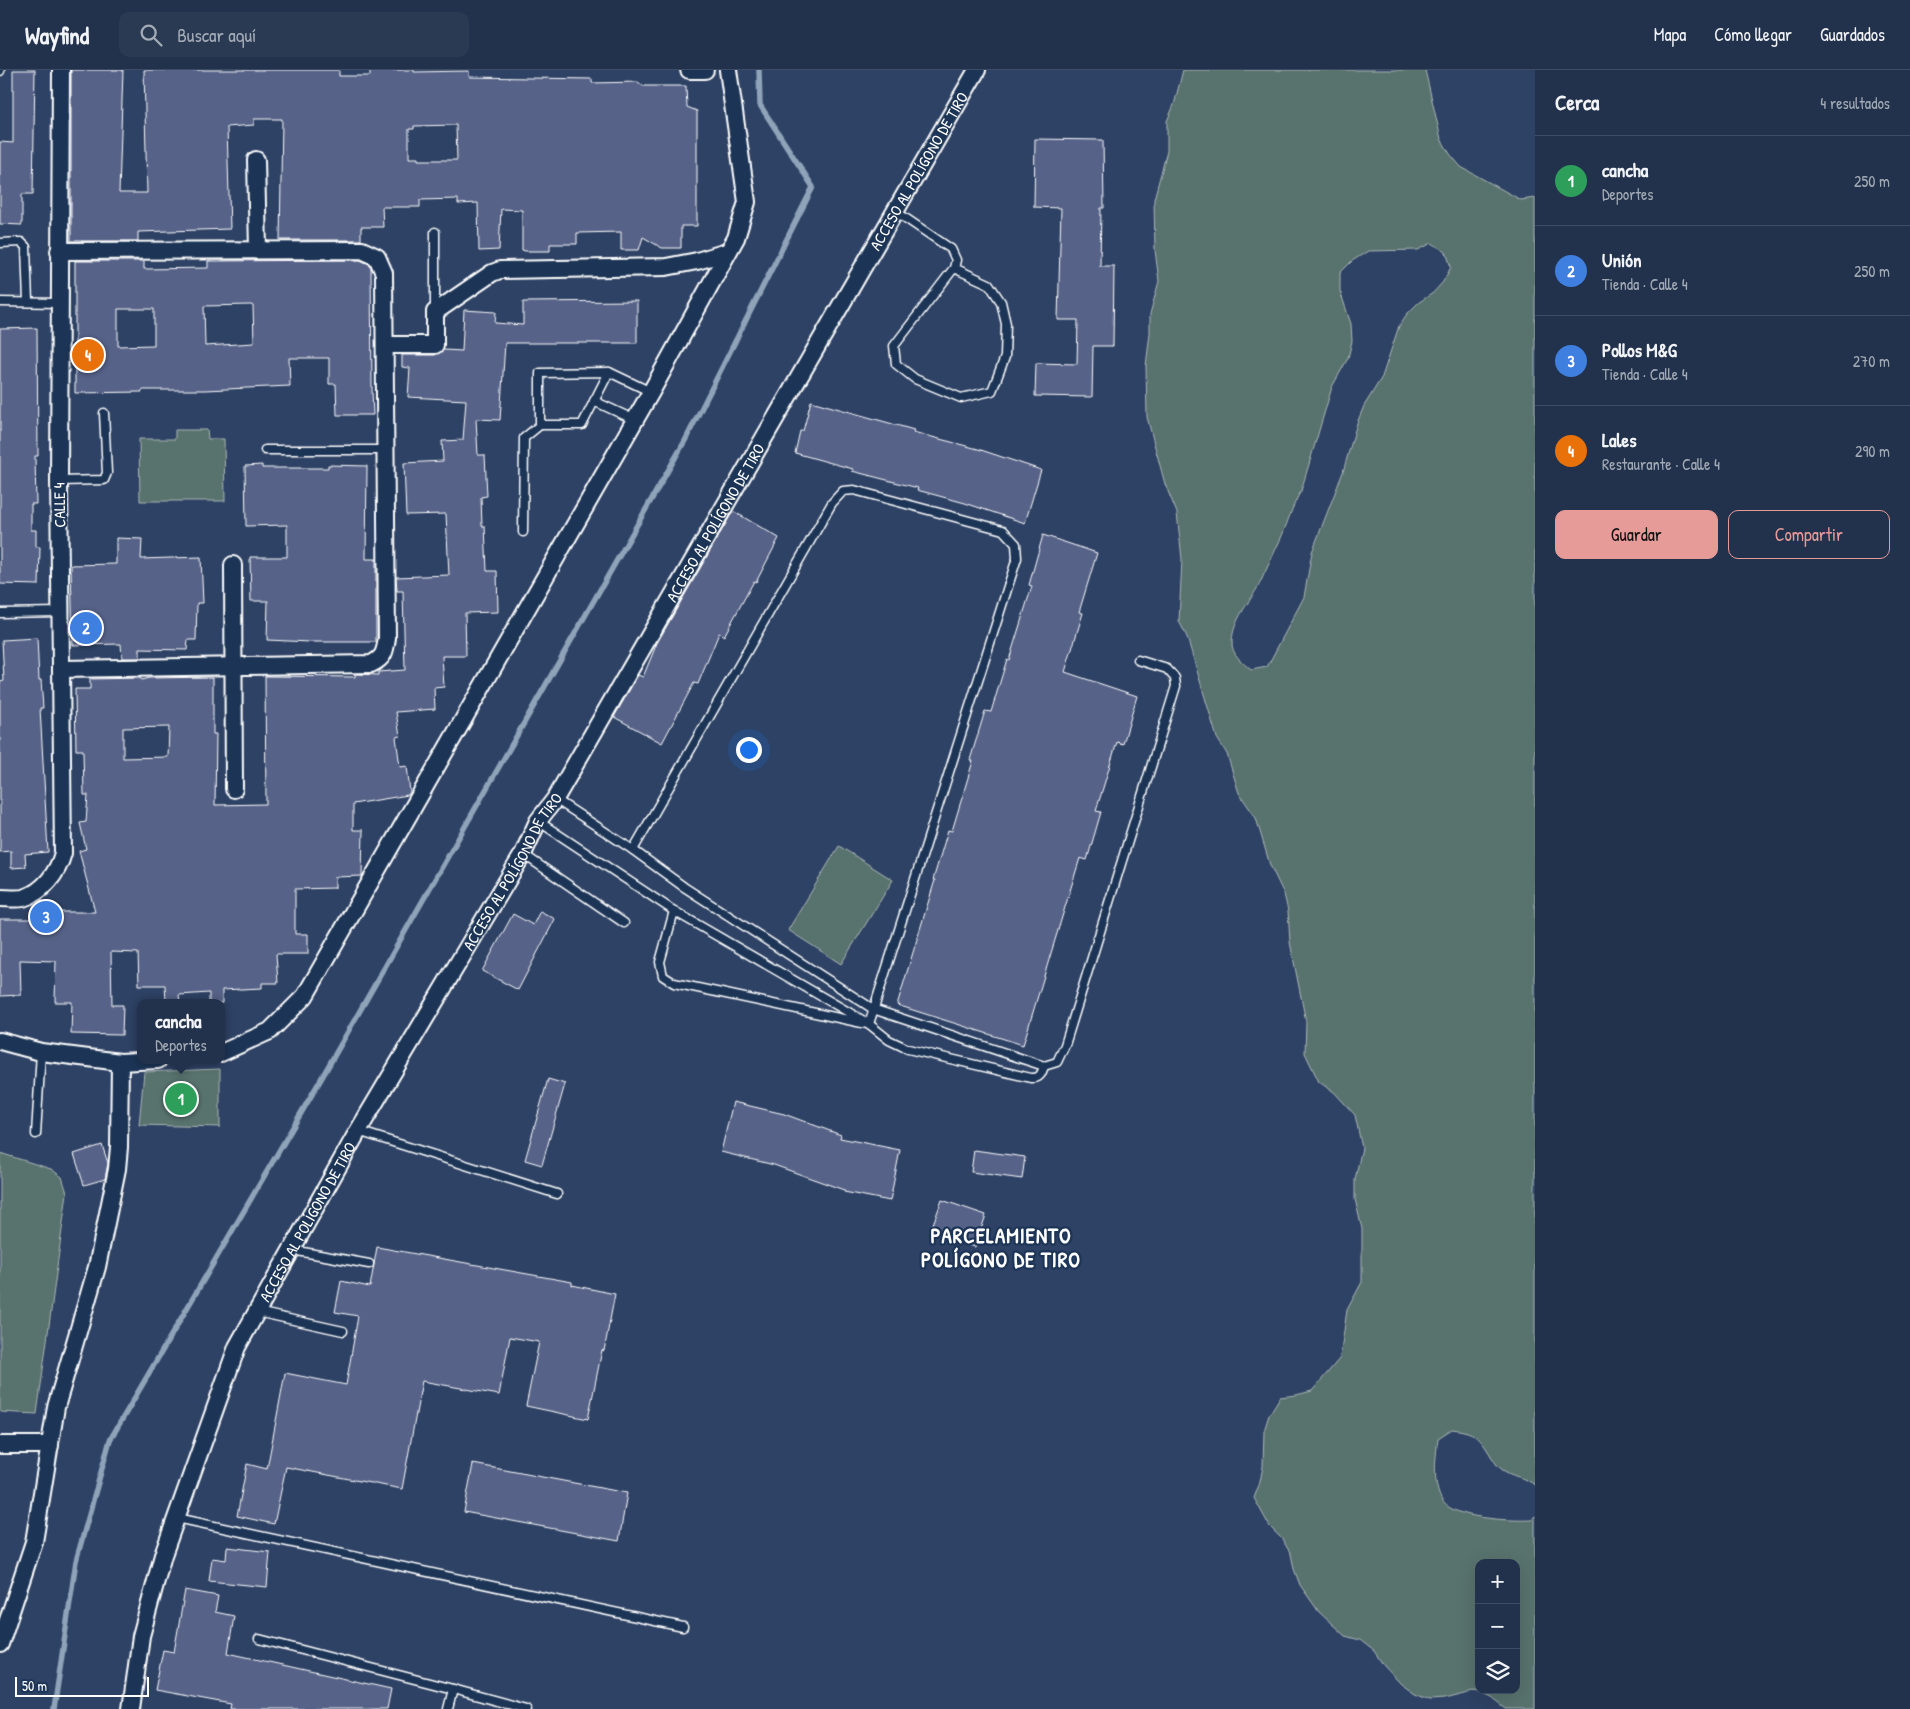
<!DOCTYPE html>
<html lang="es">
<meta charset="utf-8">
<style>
:root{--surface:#22324c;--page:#2a3a53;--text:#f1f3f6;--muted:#a2aab5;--line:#3f4d64;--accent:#e69b98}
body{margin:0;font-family:"Patrick Hand",sans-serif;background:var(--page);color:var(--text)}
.controls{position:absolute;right:15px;bottom:15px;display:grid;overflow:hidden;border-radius:10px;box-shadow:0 5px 20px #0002}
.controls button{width:45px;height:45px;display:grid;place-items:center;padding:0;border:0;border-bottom:1px solid var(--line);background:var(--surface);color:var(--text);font:25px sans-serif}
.scale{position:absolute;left:15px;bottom:12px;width:134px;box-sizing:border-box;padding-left:5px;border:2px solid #fff;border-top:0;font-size:14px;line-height:18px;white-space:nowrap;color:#fff;-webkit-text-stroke:4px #1d3557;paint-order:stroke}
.you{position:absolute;left:748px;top:679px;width:18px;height:18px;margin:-12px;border:4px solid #fff;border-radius:50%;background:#1a73e8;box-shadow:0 0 0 8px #1a73e833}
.badge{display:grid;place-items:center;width:32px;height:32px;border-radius:50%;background:var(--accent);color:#fff;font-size:16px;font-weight:700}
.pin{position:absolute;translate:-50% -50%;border:2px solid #fff;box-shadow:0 1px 5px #0006}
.popup{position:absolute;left:137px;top:929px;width:88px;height:65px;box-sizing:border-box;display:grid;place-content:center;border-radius:10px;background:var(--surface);filter:drop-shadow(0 1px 4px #0005);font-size:16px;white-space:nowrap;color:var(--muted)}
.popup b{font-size:19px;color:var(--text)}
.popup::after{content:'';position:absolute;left:50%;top:100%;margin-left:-10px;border:10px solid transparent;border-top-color:var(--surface)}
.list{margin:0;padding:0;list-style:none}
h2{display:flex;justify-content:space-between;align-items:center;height:65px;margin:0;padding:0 20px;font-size:21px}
h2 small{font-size:16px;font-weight:400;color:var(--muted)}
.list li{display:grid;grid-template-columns:32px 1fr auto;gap:15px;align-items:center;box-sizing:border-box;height:90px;padding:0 20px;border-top:1px solid var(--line)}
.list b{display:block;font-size:19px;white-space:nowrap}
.list p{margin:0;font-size:16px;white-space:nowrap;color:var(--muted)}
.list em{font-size:16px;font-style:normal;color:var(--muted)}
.actions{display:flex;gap:10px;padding:15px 20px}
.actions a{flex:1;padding:11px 0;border:1px solid var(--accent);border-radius:10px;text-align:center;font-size:18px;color:var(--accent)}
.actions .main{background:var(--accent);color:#111}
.icon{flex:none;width:28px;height:28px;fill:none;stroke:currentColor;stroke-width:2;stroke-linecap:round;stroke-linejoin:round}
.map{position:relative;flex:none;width:1535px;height:1639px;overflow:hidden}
header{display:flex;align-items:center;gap:30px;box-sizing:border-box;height:70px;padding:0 25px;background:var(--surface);border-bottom:1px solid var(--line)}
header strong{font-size:24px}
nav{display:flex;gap:28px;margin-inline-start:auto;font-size:18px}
.search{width:350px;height:45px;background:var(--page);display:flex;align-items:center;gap:12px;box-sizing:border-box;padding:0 18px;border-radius:10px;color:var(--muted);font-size:19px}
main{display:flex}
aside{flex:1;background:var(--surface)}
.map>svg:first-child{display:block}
</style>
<header>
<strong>Wayfind</strong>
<div class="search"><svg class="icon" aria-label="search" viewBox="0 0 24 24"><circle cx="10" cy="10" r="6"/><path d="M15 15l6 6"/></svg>Buscar aquí</div>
<nav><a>Mapa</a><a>Cómo llegar</a><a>Guardados</a></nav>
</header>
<main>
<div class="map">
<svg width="1535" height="1639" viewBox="0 0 1535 1639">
<rect width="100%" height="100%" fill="#2e4265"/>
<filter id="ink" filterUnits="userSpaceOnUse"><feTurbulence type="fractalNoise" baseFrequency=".02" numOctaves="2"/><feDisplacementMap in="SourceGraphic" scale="10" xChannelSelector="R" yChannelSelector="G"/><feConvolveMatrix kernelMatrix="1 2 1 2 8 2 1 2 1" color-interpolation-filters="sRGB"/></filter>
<g filter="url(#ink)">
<g fill="#59726e" stroke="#acb8b6" fill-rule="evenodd">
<path d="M1183,0H1425L1441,69L1450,84L1461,97L1521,130L1535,128V1415C1525,1407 1511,1407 1500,1398C1496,1395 1494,1390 1491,1386C1479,1366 1475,1362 1452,1359L1438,1368C1436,1387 1432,1410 1441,1429C1450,1449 1511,1451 1531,1450L1535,1446V1639H1506L1492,1628L1477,1621L1445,1629L1430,1630L1415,1624L1401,1614L1384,1596L1374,1581L1360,1570L1345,1566L1319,1542L1300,1515L1294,1499L1291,1484L1282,1469L1270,1457L1254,1428L1260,1412L1263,1396L1264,1361L1269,1345L1280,1327L1296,1325L1312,1321L1340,1288L1347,1240L1362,1212V1159L1355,1129V1109L1362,1078L1355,1045L1334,1022L1319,1012L1305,983L1306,952L1290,872L1288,841L1284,824L1270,795L1256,748L1239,723L1227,684L1217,668L1187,567L1179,551L1182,489L1177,443L1165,414L1147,347L1146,296L1150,263V244L1159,211L1155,180L1154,129L1167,81V51L1174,35ZM1432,173L1446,182L1451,197L1443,212L1433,223L1418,233L1407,244L1399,256L1382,307L1364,336L1357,353L1343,402L1312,482L1304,527L1267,597L1251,600C1243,593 1231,584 1232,572C1233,548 1250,533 1260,513C1267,498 1274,483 1281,468C1288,452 1292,436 1301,421L1332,317L1348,288L1352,271L1351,254L1340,221V203L1352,191L1368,181L1418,180ZM1479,1493H1516V1620H1479Z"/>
<path d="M175,360H207L208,369H224L225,431H140L139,369H175Z"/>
<path d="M839,776L893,810L841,894L788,860Z"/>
<path d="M220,999V1057L139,1055L144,1002Z"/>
<path d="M0,1083L51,1099L62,1107L67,1123L37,1344L0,1342Z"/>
</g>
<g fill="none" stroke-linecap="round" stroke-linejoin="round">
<path stroke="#8fa3b9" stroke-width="5.5" d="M54,1639L76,1491L110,1370L321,1009L686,369L813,117L760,35L759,0"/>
</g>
<g fill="#576288" stroke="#fff" fill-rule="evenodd">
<path d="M13,0H35L33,124H22V155L0,154V72L13,73Z"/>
<path d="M71,0H123L119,123H147L144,0H339V6H370V0H414V2L469,1V7L592,9V13L638,12L643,16H686L687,37L697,41V156H681V178H662L643,167L639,180H621V162L577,163V174H550V181H525L522,180V140L501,139L499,180L479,181L478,133L458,134V129L420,130V137H382L383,157H361V170H280L282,49H254V55L227,57L230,159L138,162V171H71ZM456,55L457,90H418V88H409V59H414V56Z"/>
<path d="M1035,69L1103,70L1104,138H1101L1100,196H1114L1113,276H1093L1092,327L1035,326L1036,293L1077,294L1078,250H1058L1061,138L1034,137Z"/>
<path d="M360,190L369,194L371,198L372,320L373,345H337L336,314H329V288H289L290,316L205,320H142V322L75,323V191H144V199L208,198V191ZM251,235L253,236L254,273L205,276L204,236ZM118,239H154V275L118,276Z"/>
<path d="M637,231V273H505L500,350L476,349L478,385H485L487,426L481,427L482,456H485L487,501H497L498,542L465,543L466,586H442L444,617L434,618L435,639L396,642L400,666L396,667L400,697L407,696L410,722L408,725L353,734V760H363L362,806L335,807V818L295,819V864H308V884H276L278,913H262V918L222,920V933H209V923L179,925L180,932H166L165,915H139L138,883L111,882L112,935H123L122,965L71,964L72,932H55L56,891L20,890L21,925L0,926V849H42V842H95L79,781L86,779L80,753L86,752L88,725H84L83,680H76L75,619H90V609L141,608V610L149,608L213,607V664H216L215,735L266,734L265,606L355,607V604L378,605V602L405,600L403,521H397L396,507L449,505L446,444L406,445L404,393L443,391L442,371L463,370L466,330L408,327L410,298L402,297V285H435L444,280L462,281L464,240L496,242L495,253L523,255V232ZM169,657L168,687L123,688V658Z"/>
<path d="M37,258L38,386H35L36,434H31V460H36V477H40L39,515L0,514V259Z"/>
<path d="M811,331L914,360L913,362L978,379L1041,400L1025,453L965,433L917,420L918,418L852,401L853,399L795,383L800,361H803Z"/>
<path d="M262,395V398H328V395L367,396L366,489H376V572H310L267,570L268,531H251L250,487H287V455L246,456L245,396Z"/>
<path d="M733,441L779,468L756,512L754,511L724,566L719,563L698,614L694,613L662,673L614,647L638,605L643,607L657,573Z"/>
<path d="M1043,465L1097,483L1079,542L1083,543L1065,602L1137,626L1123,674L1117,672L1096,741L1101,742L1087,790L1080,788L1023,975L897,935L935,810H933L948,760L952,761L973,691L970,690L985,641L991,642L1007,589L1009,590L1032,516L1029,515Z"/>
<path d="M116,468L142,469L141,489L201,487L203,533H197L196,570H188L187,580L140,579V588H122L121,574L73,575L71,495L116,494Z"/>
<path d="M37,568L39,610H41L43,638H40L48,782L25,784L26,797L11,798V781L0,782V612L4,611L2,570Z"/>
<path d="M540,841L555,849L518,920L482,901L513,844L533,855Z"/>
<path d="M548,1009L565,1014L542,1095L525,1090Z"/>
<path d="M733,1032L784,1044L841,1065L840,1068L900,1080L890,1131L844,1122V1120L774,1095L721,1082Z"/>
<path d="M102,1075L108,1093L105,1109L84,1115L74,1084Z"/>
<path d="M974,1080L1025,1087L1022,1109L971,1102Z"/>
<path d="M942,1130L986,1145L975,1177L930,1162Z"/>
<path d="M377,1177L572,1212V1215L615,1224L604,1281L602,1280L588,1349L526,1336L539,1272L510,1267L499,1325L422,1311L402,1419L286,1397L274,1454L237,1446L247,1394L267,1399L285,1303L346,1315L358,1246L335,1242L341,1211L370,1217Z"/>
<path d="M473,1394L627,1423L619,1471L464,1442Z"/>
<path d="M227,1477L270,1482L267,1517L209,1511L212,1488L226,1490Z"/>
<path d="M185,1520L218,1526L215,1542L234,1546L228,1583L391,1619L387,1639H230L231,1634L155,1620L163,1580L174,1582Z"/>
</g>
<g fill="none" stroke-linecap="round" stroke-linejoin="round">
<defs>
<g id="service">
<path d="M0,1V0"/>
<path d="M895,141L951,179L956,190L954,198L894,276L896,294L915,309L961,328L992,321L1005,287L1006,254L1001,232L989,214L954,198"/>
<path d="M435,162V242"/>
<path d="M0,173L21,172L26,177L28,232"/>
<path d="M0,232L59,233"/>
<path d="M594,331L635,350"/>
<path d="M540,355H582L609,302"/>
<path d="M265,380H386"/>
<path d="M59,411L104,410L107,403L104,343"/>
<path d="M523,462L524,368L540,355V303L609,302L651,322"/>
<path d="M0,543L60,542"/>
<path d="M555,729L633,780L684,817L873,939L1044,996L1057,992L1065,975L1176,616L1175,608L1167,599L1138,590"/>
<path d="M538,751L674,841L869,954"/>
<path d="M633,780L832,433L843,421L854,420L1003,460L1016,474L1017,488L869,954L889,970L908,979L1031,1008C1040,1009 1042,1003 1044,996"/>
<path d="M523,784L624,853"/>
<path d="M674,841L660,892L663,906L674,913L862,953"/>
<path d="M358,1061L557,1124"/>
<path d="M36,1064L41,982"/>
<path d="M292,1180L369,1194"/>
<path d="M257,1242L343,1261"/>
<path d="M177,1448L683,1557"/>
<path d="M259,1569L453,1619"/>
<path d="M448,1639L453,1619L526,1639"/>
</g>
<g id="minor">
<path d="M689,0H705"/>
<path d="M256,90L258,180"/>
<path d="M59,181L362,180L377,187L384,203L387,568C385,582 384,588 371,594L61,599"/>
<path d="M385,275H435V242L492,203L500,200L666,197L697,191L727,182"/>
<path d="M233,495L234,719"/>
<path d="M0,828C7,828 17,829 23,828C44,822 58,802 63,783L59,411L61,0"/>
<path d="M0,971L41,982L120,992L158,990"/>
<path d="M221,983L270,961L305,926L651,322L736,168L747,132L728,0"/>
<path d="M0,1375H50"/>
<path d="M0,1574L34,1472L56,1337L97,1197L117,1099L119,1077L120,992"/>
<path id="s1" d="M131,1639L141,1566L163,1485L237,1277L358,1061L523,784L538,751L555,729L977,0"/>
</g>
</defs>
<use href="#service" stroke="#fff" stroke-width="11"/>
<use href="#minor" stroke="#fff" stroke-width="20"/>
<use href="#service" stroke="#1d3557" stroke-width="8"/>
<use href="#minor" stroke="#1d3557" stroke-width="16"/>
</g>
</g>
<g text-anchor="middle" stroke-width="4.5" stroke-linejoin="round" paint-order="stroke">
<g font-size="16" fill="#fff" stroke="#1d3557">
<text dy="6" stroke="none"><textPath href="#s1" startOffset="1738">ACCESO AL POLÍGONO DE TIRO</textPath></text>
<text transform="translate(59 435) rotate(-91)" y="6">CALLE 4</text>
<text dy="6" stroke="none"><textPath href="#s1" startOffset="1332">ACCESO AL POLÍGONO DE TIRO</textPath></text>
<text dy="6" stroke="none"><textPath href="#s1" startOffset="928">ACCESO AL POLÍGONO DE TIRO</textPath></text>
<text dy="6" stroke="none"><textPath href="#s1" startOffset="522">ACCESO AL POLÍGONO DE TIRO</textPath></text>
</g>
<g font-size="21" font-weight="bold" letter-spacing="1" fill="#fff" stroke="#1d3557">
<text x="1001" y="1173">PARCELAMIENTO<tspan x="1001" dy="24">POLÍGONO DE TIRO</tspan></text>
</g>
</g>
</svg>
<div class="controls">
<button>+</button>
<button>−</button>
<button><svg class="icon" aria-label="layers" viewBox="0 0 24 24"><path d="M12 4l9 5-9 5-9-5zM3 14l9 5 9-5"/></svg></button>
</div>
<div class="scale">50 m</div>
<div class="you"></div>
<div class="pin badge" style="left:181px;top:1029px;background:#2e9e5b">1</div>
<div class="popup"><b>cancha</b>Deportes</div>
<div class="pin badge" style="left:86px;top:558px;background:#3f7fe0">2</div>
<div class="pin badge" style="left:46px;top:847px;background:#3f7fe0">3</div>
<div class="pin badge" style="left:88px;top:285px;background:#e8710a">4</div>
</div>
<aside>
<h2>Cerca<small>4 resultados</small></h2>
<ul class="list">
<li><span class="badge" style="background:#2e9e5b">1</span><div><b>cancha</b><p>Deportes</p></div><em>250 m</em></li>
<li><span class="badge" style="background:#3f7fe0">2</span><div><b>Unión</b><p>Tienda · Calle 4</p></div><em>250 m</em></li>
<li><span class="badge" style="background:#3f7fe0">3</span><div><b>Pollos M&amp;G</b><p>Tienda · Calle 4</p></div><em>270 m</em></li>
<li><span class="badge" style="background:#e8710a">4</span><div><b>Lales</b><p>Restaurante · Calle 4</p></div><em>290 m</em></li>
</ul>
<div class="actions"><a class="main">Guardar</a><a>Compartir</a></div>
</aside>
</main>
